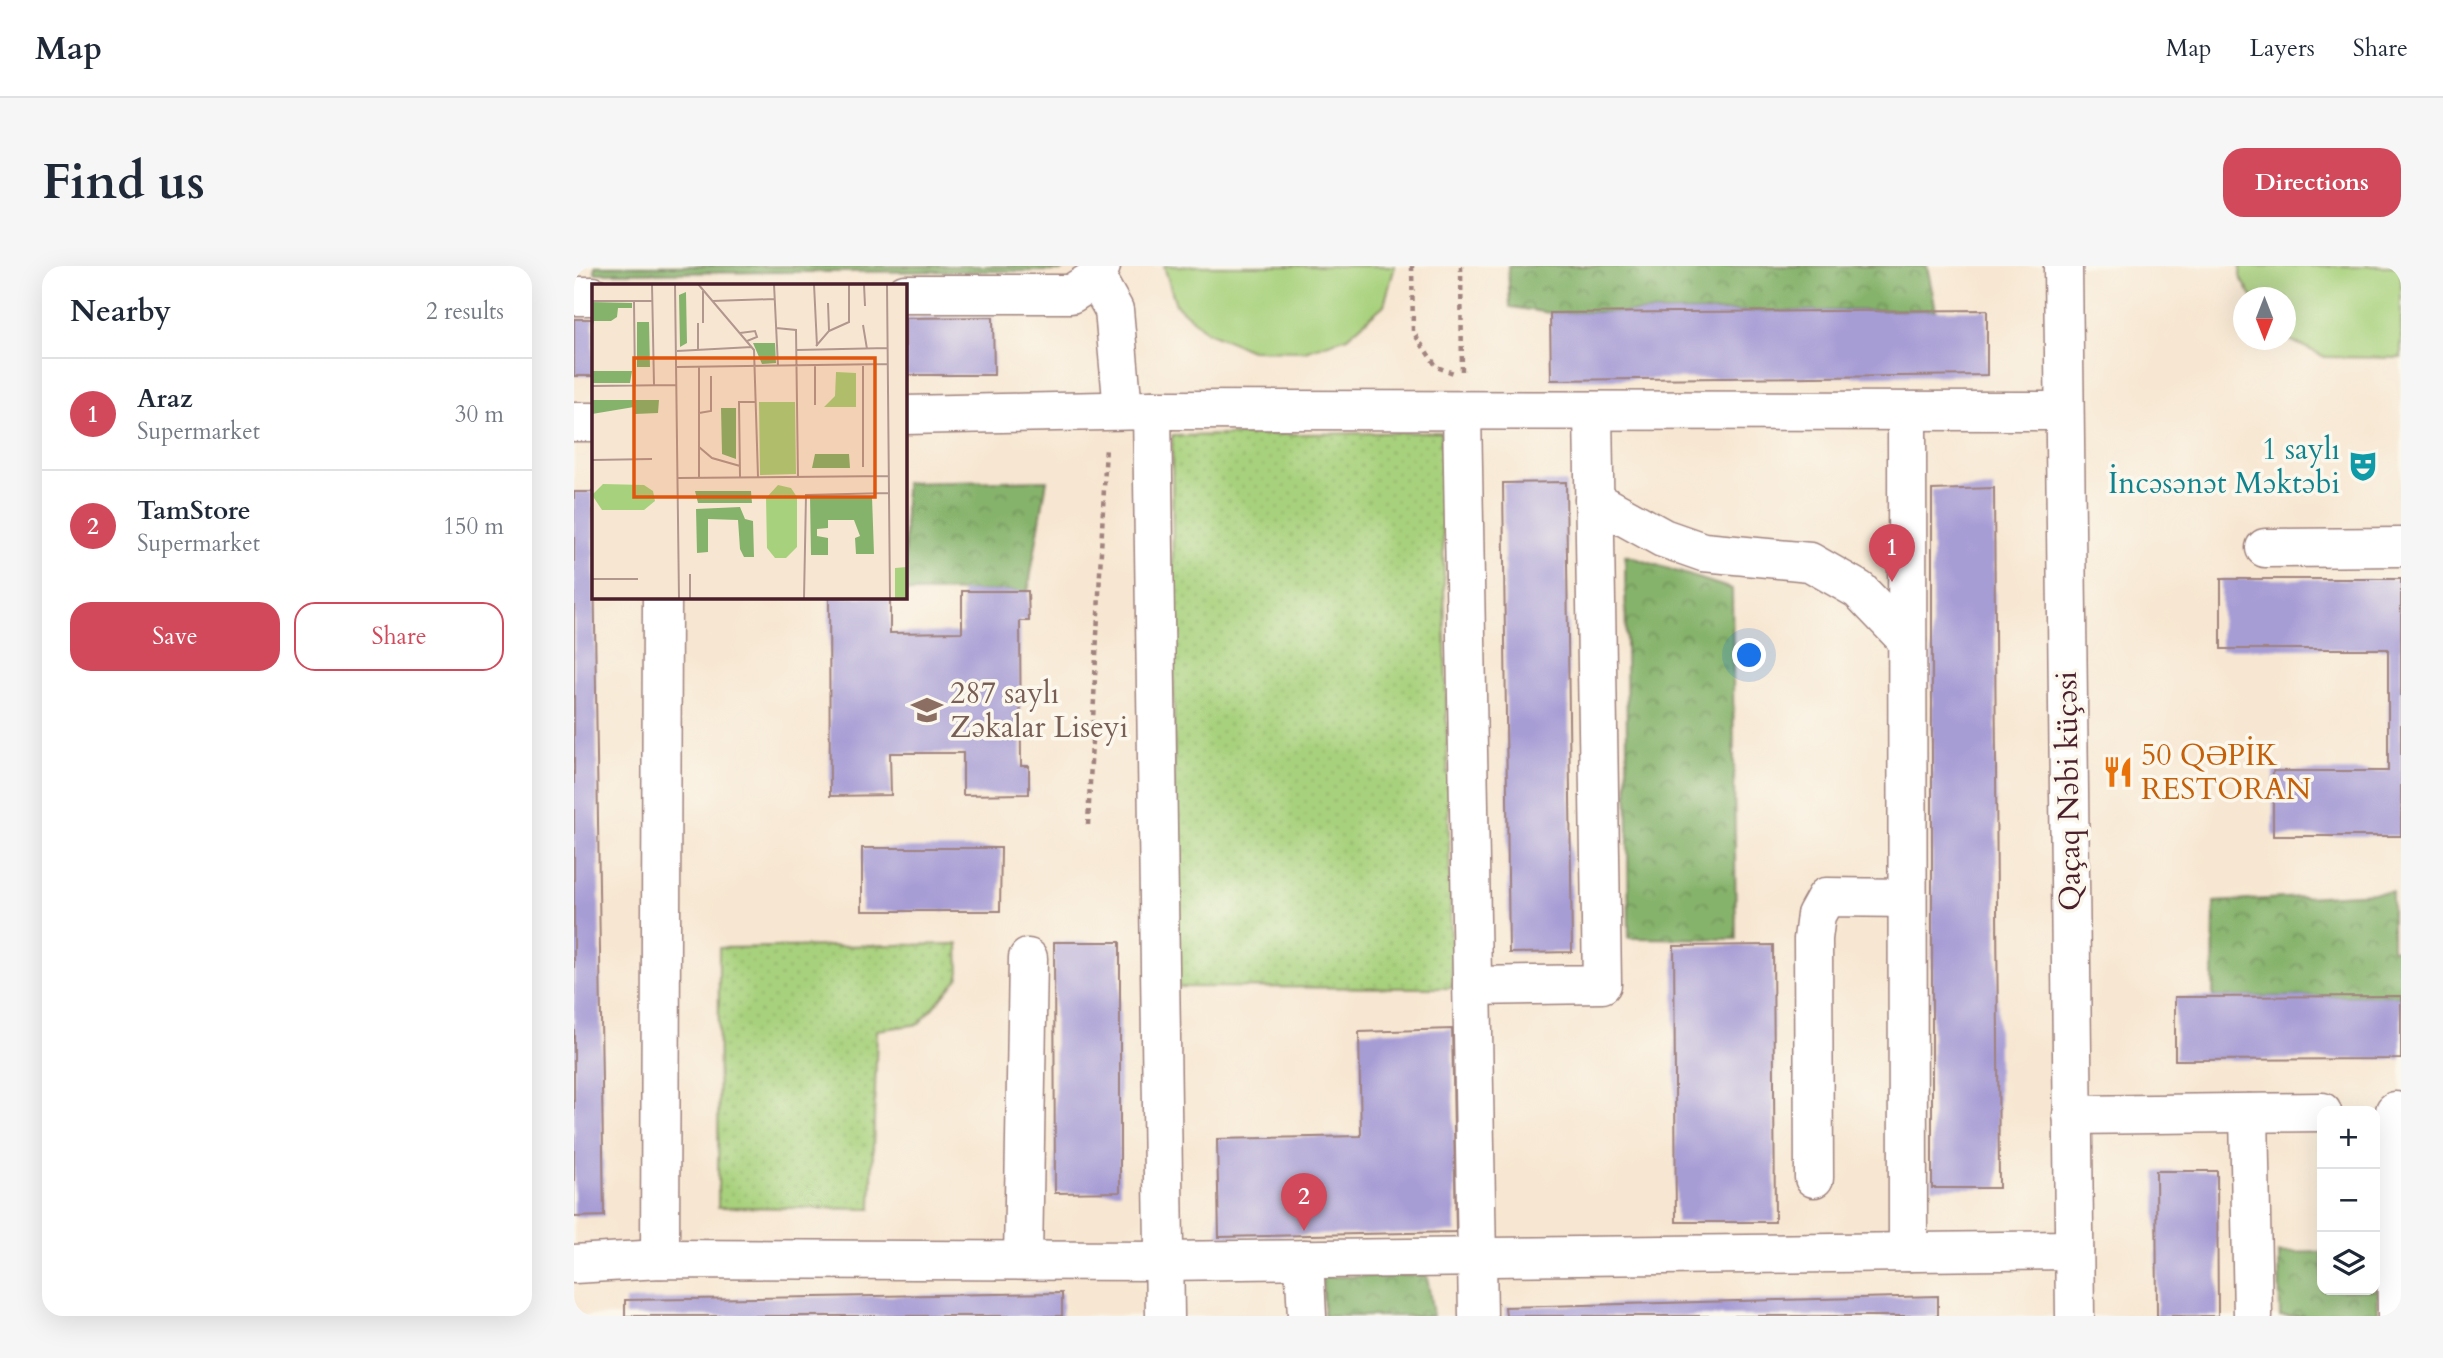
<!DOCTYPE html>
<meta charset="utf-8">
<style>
:root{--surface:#fff;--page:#f6f6f7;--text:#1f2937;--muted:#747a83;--line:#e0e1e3;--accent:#d1495b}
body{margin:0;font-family:Cardo,serif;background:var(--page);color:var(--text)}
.controls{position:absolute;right:21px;bottom:21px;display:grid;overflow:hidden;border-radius:14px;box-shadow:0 7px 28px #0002}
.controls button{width:63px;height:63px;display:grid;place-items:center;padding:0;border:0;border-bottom:2px solid var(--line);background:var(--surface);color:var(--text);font:35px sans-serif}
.compass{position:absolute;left:1659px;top:21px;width:63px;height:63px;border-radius:50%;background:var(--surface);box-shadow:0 7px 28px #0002;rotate:180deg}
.you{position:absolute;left:1176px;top:390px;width:24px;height:24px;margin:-18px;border:5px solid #fff;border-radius:50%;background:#1a73e8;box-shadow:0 0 0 10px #1a73e833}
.badge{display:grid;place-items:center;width:46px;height:46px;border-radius:50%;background:var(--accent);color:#fff;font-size:23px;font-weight:700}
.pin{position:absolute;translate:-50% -58px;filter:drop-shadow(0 2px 4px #0008)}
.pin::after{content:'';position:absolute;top:37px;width:24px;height:21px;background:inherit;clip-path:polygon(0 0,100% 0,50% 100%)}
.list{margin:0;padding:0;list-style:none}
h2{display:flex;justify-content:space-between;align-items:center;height:91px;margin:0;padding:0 28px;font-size:30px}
h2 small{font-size:23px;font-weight:400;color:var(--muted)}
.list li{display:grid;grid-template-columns:46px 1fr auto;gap:21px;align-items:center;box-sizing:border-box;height:112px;padding:0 28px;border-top:2px solid var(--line)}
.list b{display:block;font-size:26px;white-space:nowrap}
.list p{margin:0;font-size:23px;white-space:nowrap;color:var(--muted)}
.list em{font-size:23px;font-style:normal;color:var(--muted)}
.actions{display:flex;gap:14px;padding:21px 28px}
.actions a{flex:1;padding:16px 0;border:2px solid var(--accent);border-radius:21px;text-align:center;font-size:24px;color:var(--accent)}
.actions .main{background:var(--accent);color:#fff}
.icon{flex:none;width:38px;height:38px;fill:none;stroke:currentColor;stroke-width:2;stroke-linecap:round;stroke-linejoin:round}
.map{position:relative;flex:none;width:1827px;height:1050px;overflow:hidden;border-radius:21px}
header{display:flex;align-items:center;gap:42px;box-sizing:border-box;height:98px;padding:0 35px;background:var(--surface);border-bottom:2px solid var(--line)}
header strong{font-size:33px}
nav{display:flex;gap:38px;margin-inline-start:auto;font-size:24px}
.intro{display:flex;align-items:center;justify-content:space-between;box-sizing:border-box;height:168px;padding:0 42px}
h1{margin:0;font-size:49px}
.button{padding:18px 32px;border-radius:21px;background:var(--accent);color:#fff;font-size:24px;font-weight:700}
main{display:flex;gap:42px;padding:0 42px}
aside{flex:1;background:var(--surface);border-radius:21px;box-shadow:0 7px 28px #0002}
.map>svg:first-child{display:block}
</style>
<header>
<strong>Map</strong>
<nav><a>Map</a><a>Layers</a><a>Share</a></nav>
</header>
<div class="intro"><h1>Find us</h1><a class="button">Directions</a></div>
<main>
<aside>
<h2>Nearby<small>2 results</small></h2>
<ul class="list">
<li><span class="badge">1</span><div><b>Araz</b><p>Supermarket</p></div><em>30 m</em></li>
<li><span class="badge">2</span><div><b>TamStore</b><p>Supermarket</p></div><em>150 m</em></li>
</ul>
<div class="actions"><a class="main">Save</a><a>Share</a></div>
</aside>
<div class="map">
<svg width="1827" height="1050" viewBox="0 0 1827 1050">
<defs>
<pattern id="forest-crowns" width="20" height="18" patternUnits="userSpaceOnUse" patternTransform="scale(1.75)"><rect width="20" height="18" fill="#86b36c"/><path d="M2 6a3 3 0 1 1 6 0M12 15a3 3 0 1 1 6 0" fill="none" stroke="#709159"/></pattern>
<pattern id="park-dots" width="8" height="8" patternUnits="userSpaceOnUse" patternTransform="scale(1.75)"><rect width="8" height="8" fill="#a8d17d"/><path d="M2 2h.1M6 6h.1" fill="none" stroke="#92b36c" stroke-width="1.8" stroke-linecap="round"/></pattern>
</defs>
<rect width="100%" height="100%" fill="#fbf7ec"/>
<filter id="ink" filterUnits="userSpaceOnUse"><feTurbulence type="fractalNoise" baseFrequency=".0143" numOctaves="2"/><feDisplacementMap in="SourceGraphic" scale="14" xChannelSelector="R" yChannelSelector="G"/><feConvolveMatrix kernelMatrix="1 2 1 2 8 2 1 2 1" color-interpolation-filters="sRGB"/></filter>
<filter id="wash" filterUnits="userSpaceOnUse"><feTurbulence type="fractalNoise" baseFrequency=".00686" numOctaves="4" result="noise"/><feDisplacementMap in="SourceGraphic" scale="28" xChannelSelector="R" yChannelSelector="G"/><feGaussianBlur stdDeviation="1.57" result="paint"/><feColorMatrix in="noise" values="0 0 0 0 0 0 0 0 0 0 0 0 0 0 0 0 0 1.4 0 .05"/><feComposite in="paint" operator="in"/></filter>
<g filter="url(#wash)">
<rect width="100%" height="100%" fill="#f7e7d2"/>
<g fill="url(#forest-crowns)" stroke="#68694c" stroke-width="2">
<path d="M21,0H489L488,5L21,7Z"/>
<path d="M934,0H1353L1362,44L976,47L936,41Z"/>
<path d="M473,214L454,325L331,326V217Z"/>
<path d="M1051,289L1158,323L1162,673L1055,672Z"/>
<path d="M1818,626V683H1827V730L1639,731L1640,636Z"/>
<path d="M1801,985H1804V1050H1706L1705,987L1748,986V1024H1801Z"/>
<path d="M853,1009L859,1050H750L748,1011Z"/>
</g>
<g fill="url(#park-dots)" stroke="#797854" stroke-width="2">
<path d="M867,166L878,722L602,721L598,170Z"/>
<path d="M384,678L385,711L345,758L303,764L297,943L144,941L145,682Z"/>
</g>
<g fill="#a8d17d" stroke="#797854" stroke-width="2">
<path d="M590,0H821L810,39L773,71L731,85L677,84L633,66L602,39Z"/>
<path d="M1667,0H1827V92L1751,91L1712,72V32L1678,31L1666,10Z"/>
</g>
<g id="blocks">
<g fill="#a79dd5">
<path d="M1413,44V109L977,114L976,47Z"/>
<path d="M419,51L420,109H331V52Z"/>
<rect x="0" y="53" width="19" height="57"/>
<path d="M992,216L998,686L935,687L929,217Z"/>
<path d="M1420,222L1425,922H1358V224Z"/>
<path d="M0,226H19L30,950L0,951Z"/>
<path d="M1647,313H1827V570H1699V505H1814V383H1647Z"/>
<path d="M388,325H454L455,355H446L447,500H455V528L389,529V487H316L317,529L256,530L255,331H316V367L388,366Z"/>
<path d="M288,582H427L426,645H288Z"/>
<path d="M480,676H546V926L481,927Z"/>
<path d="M1199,679L1201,956H1102L1100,680Z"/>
<path d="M1827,730V793L1601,794V731Z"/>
<path d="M878,763L882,966L645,971L643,873L787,870L785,766Z"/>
<path d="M1582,905H1643L1644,1050H1583Z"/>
<path d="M488,1027V1050H51V1034Z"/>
<path d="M1364,1030V1050H932L931,1041Z"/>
</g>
</g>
</g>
<g filter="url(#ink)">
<use href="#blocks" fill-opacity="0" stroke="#a0837e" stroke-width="2"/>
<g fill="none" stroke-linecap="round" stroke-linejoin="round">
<defs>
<g id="minor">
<path d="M1489,0L1501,1050"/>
<path d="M522,12L540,44L549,144"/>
<path d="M331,28H497L522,12L527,0"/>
<path d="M0,30H19"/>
<path d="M578,144L591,1050"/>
<path d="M888,145L904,1050"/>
<path d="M1333,145L1334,986"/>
<path d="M331,149L578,144L1490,145"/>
<path d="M0,156H19"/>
<path d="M1020,234L1089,272L1129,286L1236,296L1285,324L1333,374"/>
<path d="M1691,282L1827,281"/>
<path d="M898,720L1028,718L1019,145"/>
<path d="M1821,845L1823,1050"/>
<path d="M1675,847L1679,1050"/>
<path d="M1498,849L1748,846"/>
<path d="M1240,912L1239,673L1242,649L1252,631L1333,632"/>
<path d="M86,993L88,331"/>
<path d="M730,993L733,1050"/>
<path d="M449,994L454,692"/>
<path d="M0,998L86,993L589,995L1500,984"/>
</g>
</defs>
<use href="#minor" stroke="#a0837e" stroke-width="41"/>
<g stroke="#a0837e" stroke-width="4.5" stroke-dasharray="5 5" stroke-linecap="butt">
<path d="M838,0L839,66L863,101L882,108"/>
<path d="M887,0L888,110"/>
<path d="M514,559L532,180"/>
</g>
<use href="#minor" stroke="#fff" stroke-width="38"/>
</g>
</g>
<defs>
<symbol id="theatre-bare" viewBox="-9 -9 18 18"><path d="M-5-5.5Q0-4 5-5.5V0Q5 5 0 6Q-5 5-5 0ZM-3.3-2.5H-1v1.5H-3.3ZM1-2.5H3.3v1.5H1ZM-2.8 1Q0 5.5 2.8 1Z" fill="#0f9aa8" stroke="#fbf7ec" stroke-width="2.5" paint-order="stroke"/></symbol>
<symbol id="school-bare" viewBox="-9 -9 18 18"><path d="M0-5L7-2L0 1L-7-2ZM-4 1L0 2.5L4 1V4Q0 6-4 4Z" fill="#8d6e63" stroke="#fbf7ec" stroke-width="2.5" paint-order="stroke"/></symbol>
<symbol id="restaurant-bare" viewBox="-9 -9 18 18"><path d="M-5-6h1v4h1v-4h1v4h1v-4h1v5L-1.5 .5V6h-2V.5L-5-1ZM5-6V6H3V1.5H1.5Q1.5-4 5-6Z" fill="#e8710a" stroke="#fbf7ec" stroke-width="2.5" paint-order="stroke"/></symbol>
</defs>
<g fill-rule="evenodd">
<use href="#theatre-bare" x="1767" y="178" width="44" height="44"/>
<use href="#school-bare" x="331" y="422" width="44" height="44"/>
<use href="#restaurant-bare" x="1522" y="484" width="44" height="44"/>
</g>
<g text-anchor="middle" stroke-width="7" stroke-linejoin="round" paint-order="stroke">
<g font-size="30" fill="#0d838f" stroke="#fbf7ec" text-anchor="end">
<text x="1766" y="193">1 saylı<tspan x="1766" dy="34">İncəsənət Məktəbi</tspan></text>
</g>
<g font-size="30" fill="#785e54" stroke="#fbf7ec" text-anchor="start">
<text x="376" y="437">287 saylı<tspan x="376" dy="34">Zəkalar Liseyi</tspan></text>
</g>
<g font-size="30" fill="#c56008" stroke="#fbf7ec" text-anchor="start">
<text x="1567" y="499">50 QƏPİK<tspan x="1567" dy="34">RESTORAN</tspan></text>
</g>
<g font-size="30" fill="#4a1f2b" stroke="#fbf7ec">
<text transform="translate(1494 525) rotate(-91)" y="10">Qaçaq Nəbi küçəsi</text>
</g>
</g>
<g transform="translate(18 18)">
<rect width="315" height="315" fill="#f7e7d2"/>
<path d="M94,8L95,59L88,63L87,11ZM0,18L40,19V24H26L25,33L19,37H2L0,45ZM45,38H57L58,83H45ZM161,59H183L184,79L170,80ZM0,87H40L38,99H0ZM0,116H67L66,129L43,130L42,123L0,130ZM129,124H144V175L130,170ZM223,170H257L258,184H220ZM103,207H159L160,219H106ZM218,212H280L282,270H264L263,254L268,252L262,236H236V244L225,245V252L236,254V271H219ZM148,223L153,235L161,237L162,273H152L148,265L146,236L116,235V268L105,269L104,225Z" fill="#86b36c"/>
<path d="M244,88L264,89V123H232L243,112ZM167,118H203L204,190L168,191ZM315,283V315H303V284Z" fill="#a8d17d"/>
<path d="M11,200L52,201L61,207L63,217L52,226H10L0,211ZM186,201L199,204L205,213V263L194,274H183L175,264L174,214Z" fill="#a8d17d"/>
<path fill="none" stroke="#b2978f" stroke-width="2" d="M60,0L62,101M83,0L87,315M106,0L162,66L166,193M182,0L186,82M222,0L225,62M272,0L273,22M295,0L298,315M0,17H60M42,17L43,101M120,17L183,15M106,39V66M111,39V7M271,41L275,65M184,44L204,46L206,194M237,47L257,38V0M148,49L163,47L165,53L155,57M224,62L237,47L236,19M204,66L296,64M85,67L160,63M85,83L296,80M107,83V194M0,102L85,101M223,121V82M107,129L119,127V92M107,163L120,174L148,182M0,176L60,175M271,183V82M148,193L147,118H164M86,194L297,192M0,295H46M98,315V290M212,315L214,211L297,209"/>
<path fill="#e0560e" fill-opacity="0.15" stroke="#e0560e" stroke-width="3.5" d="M42,74H283V213H42Z"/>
<rect width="315" height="315" fill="none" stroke="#4a1f2b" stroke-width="3.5"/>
</g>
</svg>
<div class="controls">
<button>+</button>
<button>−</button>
<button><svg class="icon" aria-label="layers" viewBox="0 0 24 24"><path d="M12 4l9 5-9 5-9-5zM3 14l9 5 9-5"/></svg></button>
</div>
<svg class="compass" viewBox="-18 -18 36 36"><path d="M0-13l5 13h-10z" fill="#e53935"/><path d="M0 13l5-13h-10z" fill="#747a83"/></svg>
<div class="you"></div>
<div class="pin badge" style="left:1318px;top:316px">1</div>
<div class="pin badge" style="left:730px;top:965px">2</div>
</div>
</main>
